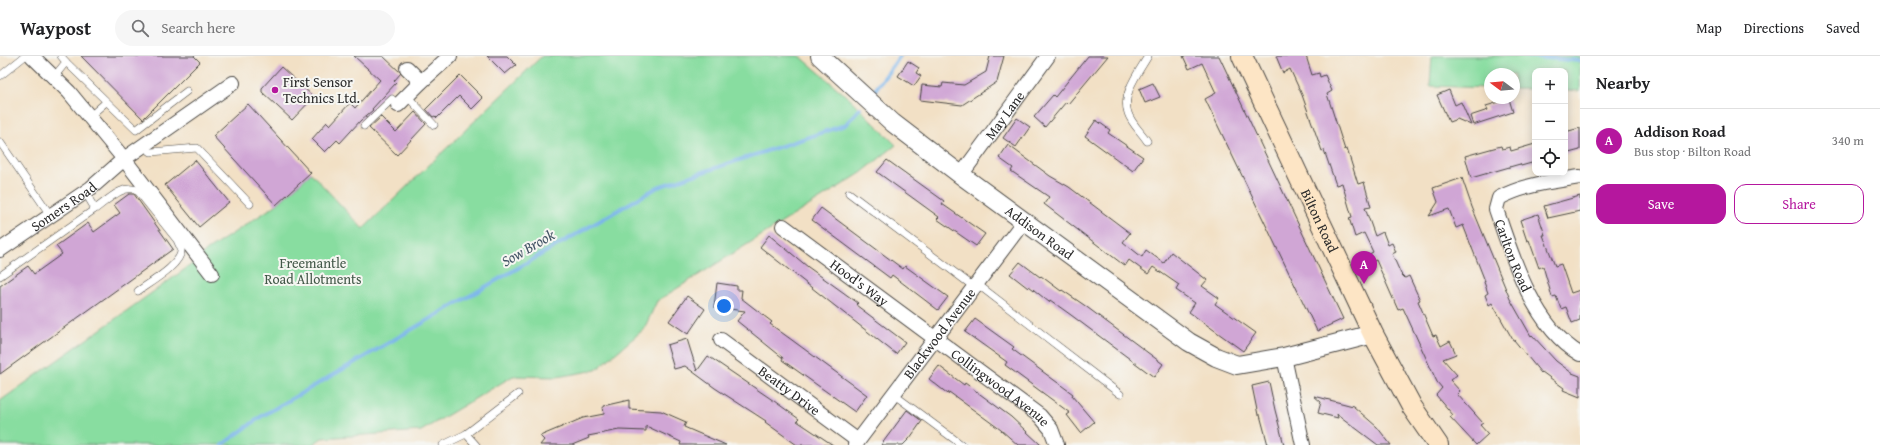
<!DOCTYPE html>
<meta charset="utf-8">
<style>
:root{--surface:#fff;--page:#f6f6f6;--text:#202124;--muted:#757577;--line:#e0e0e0;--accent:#b5179e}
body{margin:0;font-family:"Gentium Book Plus",serif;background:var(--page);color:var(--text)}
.controls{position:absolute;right:12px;top:12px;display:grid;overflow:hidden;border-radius:8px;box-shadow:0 2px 10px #0003}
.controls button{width:36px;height:36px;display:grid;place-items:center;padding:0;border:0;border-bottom:1px solid var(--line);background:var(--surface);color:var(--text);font:20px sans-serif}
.compass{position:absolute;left:1484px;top:12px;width:36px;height:36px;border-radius:50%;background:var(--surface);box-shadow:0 2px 10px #0003;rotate:286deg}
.you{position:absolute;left:724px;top:250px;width:14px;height:14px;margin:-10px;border:3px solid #fff;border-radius:50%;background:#1a73e8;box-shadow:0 0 0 6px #1a73e833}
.badge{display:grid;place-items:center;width:26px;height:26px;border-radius:50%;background:var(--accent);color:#fff;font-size:13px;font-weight:700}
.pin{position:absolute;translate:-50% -33px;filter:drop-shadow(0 1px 2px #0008)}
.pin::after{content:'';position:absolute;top:21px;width:14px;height:12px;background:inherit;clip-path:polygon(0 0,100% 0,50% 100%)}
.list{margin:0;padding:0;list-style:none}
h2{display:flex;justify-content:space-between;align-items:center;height:52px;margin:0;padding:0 16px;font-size:17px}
h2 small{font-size:13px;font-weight:400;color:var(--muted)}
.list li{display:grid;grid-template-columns:26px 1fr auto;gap:12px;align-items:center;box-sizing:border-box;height:64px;padding:0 16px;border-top:1px solid var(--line)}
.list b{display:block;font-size:15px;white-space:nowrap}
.list p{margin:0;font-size:13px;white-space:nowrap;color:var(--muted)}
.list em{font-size:13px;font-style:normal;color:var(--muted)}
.actions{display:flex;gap:8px;padding:12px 16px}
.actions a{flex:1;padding:9px 0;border:1px solid var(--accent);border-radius:12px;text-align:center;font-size:14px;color:var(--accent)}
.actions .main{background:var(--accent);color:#fff}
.icon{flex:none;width:22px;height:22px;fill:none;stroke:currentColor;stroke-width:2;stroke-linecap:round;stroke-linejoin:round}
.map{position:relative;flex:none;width:1580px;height:389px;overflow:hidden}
header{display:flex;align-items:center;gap:24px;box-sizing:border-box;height:56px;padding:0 20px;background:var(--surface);border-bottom:1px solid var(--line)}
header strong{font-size:19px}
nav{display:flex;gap:22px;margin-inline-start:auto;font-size:14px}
.search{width:280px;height:36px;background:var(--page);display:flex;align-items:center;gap:10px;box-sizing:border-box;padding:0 14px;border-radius:22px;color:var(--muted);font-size:15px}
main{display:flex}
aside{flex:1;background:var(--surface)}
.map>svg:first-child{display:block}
</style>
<header>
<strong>Waypost</strong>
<div class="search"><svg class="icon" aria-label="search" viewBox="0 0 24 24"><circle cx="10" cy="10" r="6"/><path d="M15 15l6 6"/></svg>Search here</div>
<nav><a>Map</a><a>Directions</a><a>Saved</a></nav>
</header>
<main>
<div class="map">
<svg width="1580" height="389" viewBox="0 0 1580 389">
<rect width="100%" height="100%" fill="#f6f6f2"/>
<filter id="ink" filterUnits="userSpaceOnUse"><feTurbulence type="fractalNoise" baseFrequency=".025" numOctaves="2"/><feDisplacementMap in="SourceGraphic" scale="8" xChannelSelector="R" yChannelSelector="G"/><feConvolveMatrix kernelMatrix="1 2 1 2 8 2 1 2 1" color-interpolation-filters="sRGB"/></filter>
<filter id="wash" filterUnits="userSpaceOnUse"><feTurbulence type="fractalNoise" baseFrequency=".012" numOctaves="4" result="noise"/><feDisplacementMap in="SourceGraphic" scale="16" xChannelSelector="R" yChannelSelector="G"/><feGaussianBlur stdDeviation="0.9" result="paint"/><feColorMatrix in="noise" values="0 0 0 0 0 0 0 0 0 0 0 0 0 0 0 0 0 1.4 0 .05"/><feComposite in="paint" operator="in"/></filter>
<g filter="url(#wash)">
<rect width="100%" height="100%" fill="#f2e0c5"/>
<g fill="#88dda0" stroke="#5a8466">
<path d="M542,0H800L852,45L896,89L861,117L657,245L644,273L596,314L557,321L513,320L421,375L322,382L312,389H0V345L195,206L206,195L276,149L311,117L363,173Z"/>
<path d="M1432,0H1580V35L1565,34V15H1535V33H1514V18H1490V32L1430,30Z"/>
</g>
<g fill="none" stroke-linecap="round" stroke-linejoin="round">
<g stroke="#7ab5eb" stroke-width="4">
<path d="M1524,0L1580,5"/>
<path d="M875,34L900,0"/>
<path d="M222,389L262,360L658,131L845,69L860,52"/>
</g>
</g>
<g id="blocks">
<g fill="#d0a6d5">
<path d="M81,0H194L200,6L143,63Z"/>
<path d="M354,0H383L401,17L394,25L396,27L372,53L373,54L361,64L340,87L337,84L325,96L312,83L327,66L330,69L350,47L355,52L380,24Z"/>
<path d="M487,0H507L516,9L505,18Z"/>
<path d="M990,0H1004L997,26L962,49L920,44L922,29L942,31L943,27L964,29L986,16Z"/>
<path d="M1088,0H1108L1068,48L1066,46L1045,71L1034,61L1053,39L1055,41Z"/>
<path d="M1183,0H1219L1343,263L1317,275L1205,43L1216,37L1202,7L1189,13Z"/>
<path d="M1276,0H1306L1312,19L1319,17L1320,21L1325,19L1332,35L1327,38L1345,94L1347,93L1358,128L1364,126L1371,151L1365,152L1375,180L1383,176L1388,189L1392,187L1396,196L1392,198L1401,218L1405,222L1409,220L1420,244L1418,245L1433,280L1436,279L1441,290L1450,285L1456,298L1443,303L1457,319L1450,324L1460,335L1457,338L1483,367L1480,369L1488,378L1476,389L1450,361L1453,359L1436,339L1442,332L1437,326L1403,252L1398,254L1376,204L1369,207L1366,200L1373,196L1364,177L1355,181L1349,162L1352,161L1342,127L1336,129L1324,94L1322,95L1302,39L1290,13L1283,17Z"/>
<path d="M908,5L919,12L916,17L921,20L914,30L898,20Z"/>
<path d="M281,11L314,41L292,64L262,36V32Z"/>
<path d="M460,19L483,42L472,53L459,40L437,62L435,60L433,61L426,53Z"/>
<path d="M1153,27L1160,41L1145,47L1139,33Z"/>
<path d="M1449,34L1455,49L1461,46L1471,69L1457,63L1449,66L1437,39Z"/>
<path d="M1509,43L1513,56L1473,69L1470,60L1488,54L1486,50Z"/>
<path d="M248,48L311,117L276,149L213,80Z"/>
<path d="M415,56L426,68L397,99L369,72L381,61L396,76Z"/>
<path d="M1017,62L1030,71L1016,91L1003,82Z"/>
<path d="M1096,64L1110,74L1108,77L1143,101L1133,115L1085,80Z"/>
<path d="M1580,72V94L1565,98V76Z"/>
<path d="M1535,88V106L1521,110L1520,108L1471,122L1465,100L1501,90L1502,93L1510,91L1511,95Z"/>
<path d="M1008,89L1050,120L1069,131L1130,177L1123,186L1142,201L1146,194L1164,207L1171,196L1207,224L1202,230L1219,242L1215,248L1256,277L1243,295L1189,256L1195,247L1176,234L1179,229L1153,211L1148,218L1129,204L1125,210L1044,148L1049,141L1011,115L1013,112L999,102Z"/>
<path d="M195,104L229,146L199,171L165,129Z"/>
<path d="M887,104L944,145L942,148L985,178L976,190L937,163L939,161L877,116Z"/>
<path d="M1462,122L1472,151L1510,243L1531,280L1532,279L1556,305L1572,317L1580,320V341L1563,334L1564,332L1542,316L1541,317L1514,284H1513L1492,247L1489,249L1485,239L1488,237L1484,226L1485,225L1463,169L1456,172L1449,153L1429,160L1438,146L1433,132Z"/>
<path d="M129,138H134L173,193L0,318V230L28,210L34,218L62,198L56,190L88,167L94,176L120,157L114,149Z"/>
<path d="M1580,140V155L1548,162L1544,150Z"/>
<path d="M821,152L903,213L905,210L948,241L938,254L892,219L890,222L812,164Z"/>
<path d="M1538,158L1545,179H1543L1555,210L1561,208L1571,237L1580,234V264L1572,267L1566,251L1561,253L1556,240L1552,241L1543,210L1539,212L1529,184L1527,185L1520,164Z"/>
<path d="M769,179L808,211L858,247L856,249L905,286L896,298L760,191Z"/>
<path d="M1020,206L1040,221L1041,220L1061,235L1062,234L1084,249L1163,308L1154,321L1071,259L1050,244L1049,246L1029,230L1028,232L1010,218Z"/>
<path d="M717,227L737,230V234H742L741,242L772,266L770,268L867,339L855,356L782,304L783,302L737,265L745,255L714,251Z"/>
<path d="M687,240L705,253L688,278L669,265Z"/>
<path d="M975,263L1014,291L1012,293L1073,338L1072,340L1094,366L1081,377L1067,359L1070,357L1005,309L1007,306L965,276Z"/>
<path d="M687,283L697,315L708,300L774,345L799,363L797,365L833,389H797L765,366L766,365L715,332L685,310L674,313L667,289Z"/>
<path d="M939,310L964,329L965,327L1011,361L1041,389H1018L1001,374L949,336L948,338L929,323Z"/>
<path d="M1269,326L1275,354L1284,389H1268L1260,359H1258L1252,330Z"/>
<path d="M1314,340L1353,350L1377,371L1391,389H1378L1337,358L1338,362L1318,357L1321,346Z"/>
<path d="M629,344V353L661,355L686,366L684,371L726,389H680L681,386L646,370V375L619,374L588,380L589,382L572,389H540L544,384L540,380L583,362L604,358L603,350Z"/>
<path d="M907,354L922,365L910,382L903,389H881Z"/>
</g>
</g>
</g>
<g filter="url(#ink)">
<use href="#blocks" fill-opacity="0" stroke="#494642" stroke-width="1"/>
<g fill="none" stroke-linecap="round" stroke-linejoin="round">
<defs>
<g id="service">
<path d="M66,6L136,74L187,35"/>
<path d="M0,20L25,0"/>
<path d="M54,21L66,6L61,0"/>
<path d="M407,40L434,69"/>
<path d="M89,61L106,46"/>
<path d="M364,70L392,43L398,49"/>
<path d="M1147,85C1141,76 1131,67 1128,57C1121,38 1139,16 1148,0"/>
<path d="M0,86L51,160"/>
<path d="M143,90L151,96L197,92L250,148"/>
<path d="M849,137L974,231"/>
<path d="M95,153C107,145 122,128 137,134L177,184C178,187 180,190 181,193C183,208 149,227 138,235"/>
<path d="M0,220L95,153L85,136"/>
<path d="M976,227L1120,338"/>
<path d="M893,338L962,389"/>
<path d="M466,378L476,389"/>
<path d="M443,389L466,378L518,338"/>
</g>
<g id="minor">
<path d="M32,0L69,36L124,103L233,27"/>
<path d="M407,12L421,26"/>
<path d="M398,49L421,26L450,0"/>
<path id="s1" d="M961,119L1048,0"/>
<path id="s2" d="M1580,121C1553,125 1523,129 1499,142L1496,153C1512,201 1534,271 1580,298"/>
<path id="s3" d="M783,170L1040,360L1051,373L1057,389"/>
<path id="s4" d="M0,194L91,132L124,103L212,218"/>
<path id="s5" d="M721,284L858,385"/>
<path d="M1284,301L1303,389"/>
<path id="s6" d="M855,389L1024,165"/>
</g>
<g id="tertiary">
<path id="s7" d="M820,0L893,67L961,119L1189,286L1216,301L1237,309L1284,301L1373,278"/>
</g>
<g id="secondary">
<path id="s8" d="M1242,0L1373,278L1412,351L1438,389"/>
</g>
</defs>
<use href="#service" stroke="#494642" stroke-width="8"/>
<use href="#minor" stroke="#494642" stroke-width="16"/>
<use href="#tertiary" stroke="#494642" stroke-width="20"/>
<use href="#secondary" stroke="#494642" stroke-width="22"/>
<use href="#service" stroke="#fff" stroke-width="7"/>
<use href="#minor" stroke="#fff" stroke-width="14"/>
<use href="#tertiary" stroke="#fff" stroke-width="18"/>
<use href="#secondary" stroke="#fde5c5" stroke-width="20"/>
</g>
</g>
<circle fill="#b5179e" stroke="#f6f6f2" stroke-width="1.5" cx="275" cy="34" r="4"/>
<g text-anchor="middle" stroke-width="4" stroke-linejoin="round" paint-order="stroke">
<g font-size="14" fill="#2b2b2b" stroke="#f6f6f2" text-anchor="start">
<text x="283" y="31">First Sensor<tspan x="283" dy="16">Technics Ltd.</tspan></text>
</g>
<g font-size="14" fill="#2b2b2b" stroke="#f6f6f2">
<text dy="5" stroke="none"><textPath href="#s1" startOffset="74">May Lane</textPath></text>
<text dy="5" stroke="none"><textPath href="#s4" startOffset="77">Somers Road</textPath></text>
<text dy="5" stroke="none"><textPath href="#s8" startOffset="182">Bilton Road</textPath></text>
<text dy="5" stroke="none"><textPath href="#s7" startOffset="282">Addison Road</textPath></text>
<text dy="5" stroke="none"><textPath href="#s2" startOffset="145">Carlton Road</textPath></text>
<text dy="5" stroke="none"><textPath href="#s3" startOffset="95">Hood's Way</textPath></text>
<text dy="5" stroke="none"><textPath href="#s6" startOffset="140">Blackwood Avenue</textPath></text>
<text dy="5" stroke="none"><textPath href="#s3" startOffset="271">Collingwood Avenue</textPath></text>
<text dy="5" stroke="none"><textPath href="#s5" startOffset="85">Beatty Drive</textPath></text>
</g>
<g font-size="14" fill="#425848" stroke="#f6f6f2">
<text x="313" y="212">Freemantle<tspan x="313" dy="16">Road Allotments</tspan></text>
</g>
<g font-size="15" font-style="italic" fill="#435465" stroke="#f6f6f2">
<text transform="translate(528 192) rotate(-30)" y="5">Sow Brook</text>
</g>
</g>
</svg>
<div class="controls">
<button>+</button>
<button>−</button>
<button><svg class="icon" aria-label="locate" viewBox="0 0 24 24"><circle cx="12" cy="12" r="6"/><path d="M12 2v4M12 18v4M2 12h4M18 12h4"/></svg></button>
</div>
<svg class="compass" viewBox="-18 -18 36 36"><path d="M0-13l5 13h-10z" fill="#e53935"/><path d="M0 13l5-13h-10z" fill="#757577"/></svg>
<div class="you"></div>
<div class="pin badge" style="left:1364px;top:228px">A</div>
</div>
<aside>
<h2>Nearby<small></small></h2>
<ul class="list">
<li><span class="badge">A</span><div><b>Addison Road</b><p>Bus stop · Bilton Road</p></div><em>340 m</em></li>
</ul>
<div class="actions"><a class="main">Save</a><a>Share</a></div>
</aside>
</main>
